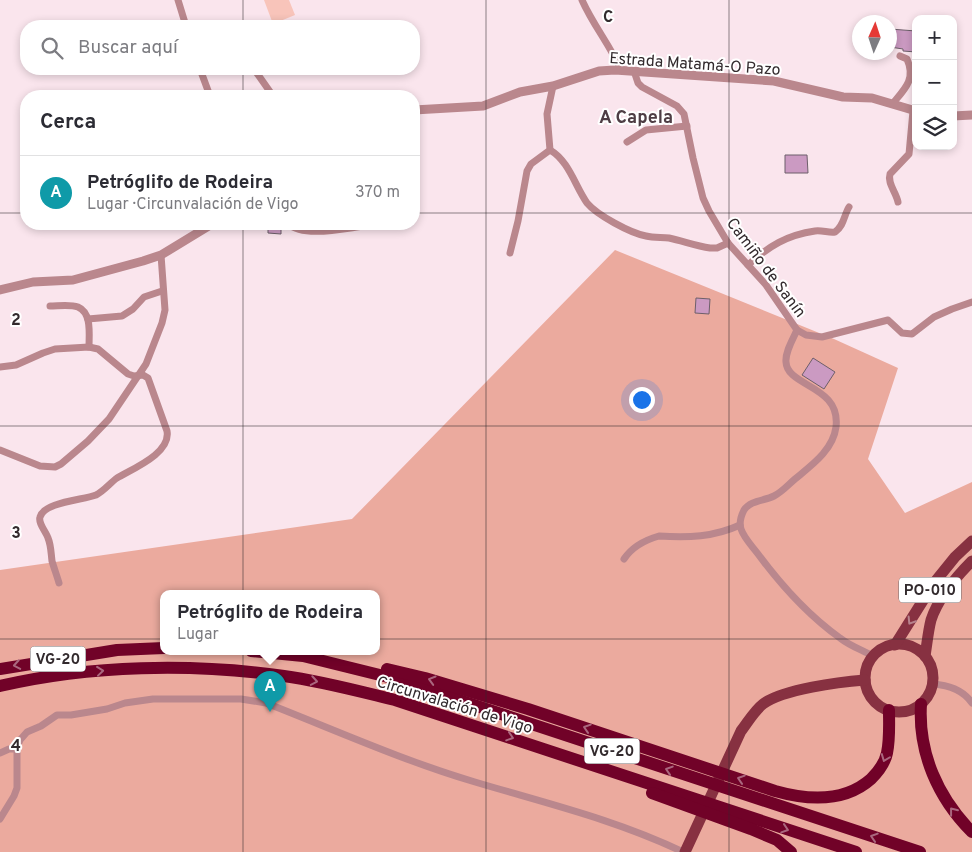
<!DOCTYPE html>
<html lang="es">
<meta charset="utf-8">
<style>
:root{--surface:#fff;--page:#f2f2f3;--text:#2b2b33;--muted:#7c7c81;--line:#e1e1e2;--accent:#d93025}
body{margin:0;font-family:Overpass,sans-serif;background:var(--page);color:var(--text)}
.controls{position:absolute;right:15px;top:15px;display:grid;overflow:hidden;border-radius:10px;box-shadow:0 2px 8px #0003}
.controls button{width:45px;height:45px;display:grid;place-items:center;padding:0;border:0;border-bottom:1px solid var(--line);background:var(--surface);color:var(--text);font:25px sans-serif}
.compass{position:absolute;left:852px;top:15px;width:45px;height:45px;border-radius:50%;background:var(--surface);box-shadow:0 2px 8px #0003;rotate:3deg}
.you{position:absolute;left:641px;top:399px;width:18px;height:18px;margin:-12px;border:4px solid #fff;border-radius:50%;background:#1a73e8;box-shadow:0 0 0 8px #1a73e833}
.badge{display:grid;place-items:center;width:32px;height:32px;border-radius:50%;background:var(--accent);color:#fff;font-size:16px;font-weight:700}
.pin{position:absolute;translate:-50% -41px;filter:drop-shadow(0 1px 2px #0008)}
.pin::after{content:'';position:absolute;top:26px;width:18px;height:15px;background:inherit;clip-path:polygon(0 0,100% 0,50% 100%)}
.popup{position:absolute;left:160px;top:590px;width:220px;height:65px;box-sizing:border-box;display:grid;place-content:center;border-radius:10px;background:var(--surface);filter:drop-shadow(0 1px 4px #0005);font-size:16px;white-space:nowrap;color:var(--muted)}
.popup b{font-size:19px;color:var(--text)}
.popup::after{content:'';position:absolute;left:50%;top:100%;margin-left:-10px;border:10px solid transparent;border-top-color:var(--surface)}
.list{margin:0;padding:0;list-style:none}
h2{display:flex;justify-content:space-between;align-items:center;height:65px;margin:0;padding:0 20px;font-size:21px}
h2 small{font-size:16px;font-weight:400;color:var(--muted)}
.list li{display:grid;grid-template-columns:32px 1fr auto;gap:15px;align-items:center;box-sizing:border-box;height:75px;padding:0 20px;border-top:1px solid var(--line)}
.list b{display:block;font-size:19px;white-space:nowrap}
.list p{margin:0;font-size:16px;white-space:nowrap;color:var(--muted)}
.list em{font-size:16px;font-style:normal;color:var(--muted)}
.icon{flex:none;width:28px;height:28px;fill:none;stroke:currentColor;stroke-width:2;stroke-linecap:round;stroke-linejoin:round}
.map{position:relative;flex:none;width:972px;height:852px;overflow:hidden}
.search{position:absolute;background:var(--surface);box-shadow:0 2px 8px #0003;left:20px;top:20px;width:400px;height:55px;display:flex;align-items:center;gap:12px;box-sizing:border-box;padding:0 18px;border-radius:20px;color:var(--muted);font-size:19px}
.panel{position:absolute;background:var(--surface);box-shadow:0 2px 8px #0003;left:20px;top:90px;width:400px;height:140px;border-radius:20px}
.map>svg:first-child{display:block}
</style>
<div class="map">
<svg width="972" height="852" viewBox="0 0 972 852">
<rect width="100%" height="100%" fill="#fae5ed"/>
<path fill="#f8c4ba" d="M264,0H289L295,15L273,24Z"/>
<path fill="#ebaa9e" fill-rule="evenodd" d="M615,250L834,339L898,368L868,459L905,513L972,482V852H0V570L352,519ZM164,593H376V651H164Z"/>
<g fill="#cb9ac2" stroke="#6d5f6a">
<path d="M890,29L916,31V52L903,51V49L890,47Z"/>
<path d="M785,155H807L808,173H785Z"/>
<path d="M268,224H281V234L268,233Z"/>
<path d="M696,298L710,299L709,314L695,313Z"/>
<path d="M813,358L835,372L824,389L802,375Z"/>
</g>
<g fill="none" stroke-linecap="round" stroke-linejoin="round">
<g stroke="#ba878d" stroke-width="7">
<path d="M178,0L186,26"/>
<path d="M582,0C593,25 610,45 621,70"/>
<path d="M200,69L210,96"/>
<path d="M254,69L273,96"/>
<path d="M634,71L638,83L642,87L677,106L684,114L693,158L703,198L709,211L728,243L766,285L797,330L806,335L822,337L888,320L902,333L912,334L934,317L952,309L972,302"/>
<path d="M893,103C905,89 916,79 907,59L900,56"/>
<path d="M627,142L646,130L687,126"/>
<path d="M550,150C569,161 575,186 587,203C597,215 630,233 646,236C654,238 662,237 669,238C683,241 696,246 710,248H717L728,243"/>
<path d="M898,202C896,192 887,183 890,174L909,154L913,111"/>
<path d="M289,224C303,238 346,228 365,226"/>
<path d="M510,253L518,221L527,171L531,164L550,150L547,114L553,86"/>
<path d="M748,265C769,246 787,235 815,231C822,230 829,233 835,232C844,226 844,215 849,207"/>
<path d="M50,306C58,306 70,304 78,307C92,313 89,334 89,347"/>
<path d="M88,319L122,316L133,309L144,297L162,291"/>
<path d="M797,330C793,339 785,352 786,362C787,387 841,385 836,427C833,450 812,465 795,479C788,485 782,492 774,496C764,501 751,500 744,510C741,516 739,523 741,529C744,538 752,546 758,554C781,585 809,616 840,638C850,646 862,650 873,656"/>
<path d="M0,367L16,365L43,353L55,349L89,347L98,349L128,374L134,376L143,375L148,378L167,431C171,453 134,468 117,478C110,483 104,491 96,495C83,500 44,502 40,517C38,523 46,532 48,538C51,545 51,553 52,561C54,568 57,576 59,583"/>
<path d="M0,450L40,466L55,467L61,464L88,441L109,419L146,364L162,323L165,310L161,255"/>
<path d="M624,559C632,547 645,540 659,536C688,538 714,537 740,525"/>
<path d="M933,684C948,685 963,690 972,703"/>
<path d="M0,753L9,749H17"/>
<path d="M0,819L14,796L17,788V747L20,740L27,732L41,726L57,715H71L107,709L125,703L153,699H241L266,703C335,730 404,761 475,782C545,803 617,820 683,852"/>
</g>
<g stroke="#ba878d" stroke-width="9">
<path d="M414,110L483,106L520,92L553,86L599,71L615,70L774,81L843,97L872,98L916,111"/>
<path d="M953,116L972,115"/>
<path d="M0,290L33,282L73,280L143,261L161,255L212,224"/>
</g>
<g stroke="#873141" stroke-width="11">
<circle cx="899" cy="678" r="34"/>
<path d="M895,645L934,583L955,557L972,541"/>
<path d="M925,656C927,644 928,632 931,620C938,599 956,577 972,561"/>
<path d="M685,852L741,731C748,722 754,711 763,704C783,689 840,682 865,680"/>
</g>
<g stroke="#710228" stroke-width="12">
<path d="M251,651L303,656L392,678L920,852"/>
<path d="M0,669L117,650L164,648"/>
<path d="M387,669L425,678L528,709L775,791C807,800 844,803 871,779C878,772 885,763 887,753C890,739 889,724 889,710"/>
<path d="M0,686C90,665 192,663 284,676C321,681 358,691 395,700L856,852"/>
<path d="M921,704C918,753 938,798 972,832"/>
<path d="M652,793L751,829L777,840L791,852"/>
</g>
</g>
<defs><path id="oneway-chevron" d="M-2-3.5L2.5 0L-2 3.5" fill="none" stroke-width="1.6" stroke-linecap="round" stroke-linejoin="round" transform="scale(1.25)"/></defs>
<use stroke="#b7838d" href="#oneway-chevron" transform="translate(911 621) rotate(122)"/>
<g stroke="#aa677e">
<use href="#oneway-chevron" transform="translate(17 665) rotate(170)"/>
<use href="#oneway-chevron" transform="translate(100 671) rotate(-6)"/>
<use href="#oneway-chevron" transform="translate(432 680) rotate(-164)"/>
<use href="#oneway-chevron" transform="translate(314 681) rotate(10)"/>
<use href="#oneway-chevron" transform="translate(587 728) rotate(-162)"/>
<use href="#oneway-chevron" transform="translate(510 737) rotate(18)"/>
<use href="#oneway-chevron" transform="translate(885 758) rotate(111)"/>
<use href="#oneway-chevron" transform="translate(669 770) rotate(-162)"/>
<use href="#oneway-chevron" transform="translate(741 779) rotate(-162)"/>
<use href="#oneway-chevron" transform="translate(953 811) rotate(-128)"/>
<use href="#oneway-chevron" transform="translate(785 829) rotate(18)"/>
<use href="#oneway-chevron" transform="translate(874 837) rotate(-162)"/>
</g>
<path fill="none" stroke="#322a2d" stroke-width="1" stroke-opacity="0.55" d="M243,0V26M486,0V852M729,0V852M243,69V96M0,213H26M414,213H972M243,224V852M0,426H972M0,639H972"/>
<g text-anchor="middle" stroke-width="4" stroke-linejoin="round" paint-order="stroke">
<g fill="#fff" stroke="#706a6c" stroke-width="1">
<rect x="899" y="577.5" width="62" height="25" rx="4"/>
<rect x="30.5" y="646.5" width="55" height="25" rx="4"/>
<rect x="584.5" y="738.5" width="55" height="25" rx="4"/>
</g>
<g font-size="15" font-weight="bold" fill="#322a2d">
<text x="930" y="595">PO-010</text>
<text x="58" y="664">VG-20</text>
<text x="612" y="756">VG-20</text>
</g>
<g font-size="16" fill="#322a2d" stroke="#fff">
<text transform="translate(695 63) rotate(4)" y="6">Estrada Matamá-O Pazo</text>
<text transform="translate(767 267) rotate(53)" y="6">Camiño de Sanín</text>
<text transform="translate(455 704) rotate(17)" y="6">Circunvalación de Vigo</text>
</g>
<g font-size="18" font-weight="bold" fill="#4e3d44" stroke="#fff">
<text x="636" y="123">A Capela</text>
</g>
</g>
<g font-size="16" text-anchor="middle" font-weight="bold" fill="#322a2d" stroke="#fff" stroke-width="4" stroke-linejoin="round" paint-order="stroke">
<text x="608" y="22">C</text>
<text x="16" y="325">2</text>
<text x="16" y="538">3</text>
<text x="16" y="751">4</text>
</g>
</svg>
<div class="controls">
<button>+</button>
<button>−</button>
<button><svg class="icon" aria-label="layers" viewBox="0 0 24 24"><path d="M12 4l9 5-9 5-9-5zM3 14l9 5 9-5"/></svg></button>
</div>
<svg class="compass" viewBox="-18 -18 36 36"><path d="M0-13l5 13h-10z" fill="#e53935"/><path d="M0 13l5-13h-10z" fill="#7c7c81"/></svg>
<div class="you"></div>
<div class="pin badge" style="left:270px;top:712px;background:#0f9aa8">A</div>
<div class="popup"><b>Petróglifo de Rodeira</b>Lugar</div>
<div class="search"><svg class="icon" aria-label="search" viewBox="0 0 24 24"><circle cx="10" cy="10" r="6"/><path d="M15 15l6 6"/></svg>Buscar aquí</div>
<section class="panel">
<h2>Cerca<small></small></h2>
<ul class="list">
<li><span class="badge" style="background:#0f9aa8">A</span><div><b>Petróglifo de Rodeira</b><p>Lugar · Circunvalación de Vigo</p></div><em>370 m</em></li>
</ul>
</section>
</div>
